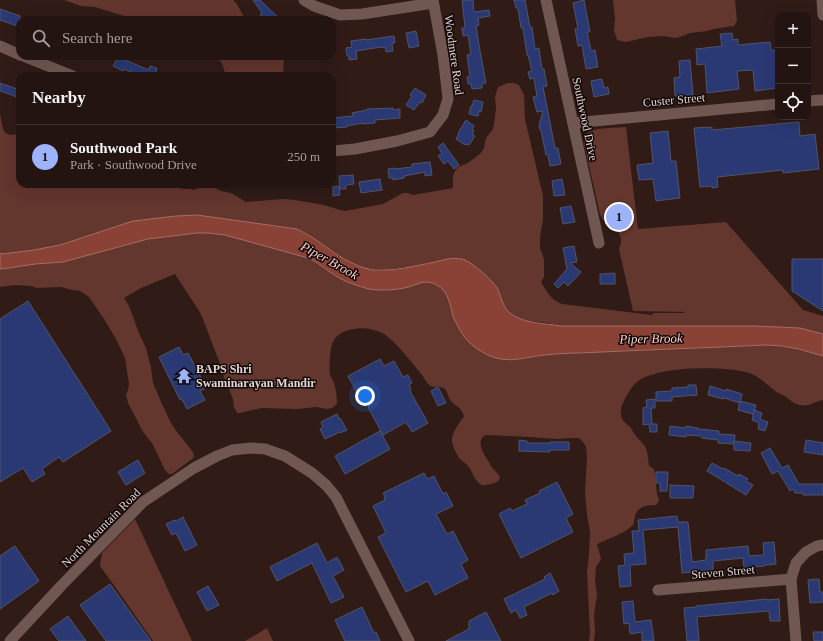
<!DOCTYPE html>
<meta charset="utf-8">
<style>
:root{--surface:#241411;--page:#30211f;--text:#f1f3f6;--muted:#a39e9f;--line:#413331;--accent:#9db4fd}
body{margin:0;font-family:Georgia,serif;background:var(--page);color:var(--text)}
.controls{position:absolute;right:12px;top:12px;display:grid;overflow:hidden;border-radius:8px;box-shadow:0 4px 16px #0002}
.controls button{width:36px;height:36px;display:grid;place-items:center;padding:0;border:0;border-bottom:1px solid var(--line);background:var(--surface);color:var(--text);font:20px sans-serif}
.you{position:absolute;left:365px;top:396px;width:14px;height:14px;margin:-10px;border:3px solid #fff;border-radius:50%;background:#1a73e8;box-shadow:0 0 0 6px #1a73e833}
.badge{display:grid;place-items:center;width:26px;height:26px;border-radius:50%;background:var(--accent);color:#111;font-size:13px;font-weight:700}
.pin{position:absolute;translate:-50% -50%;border:2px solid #fff;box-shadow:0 1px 4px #0006}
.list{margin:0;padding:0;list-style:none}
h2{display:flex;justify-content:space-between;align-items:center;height:52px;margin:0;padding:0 16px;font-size:17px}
h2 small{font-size:13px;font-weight:400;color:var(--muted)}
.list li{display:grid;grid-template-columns:26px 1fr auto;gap:12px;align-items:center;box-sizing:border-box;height:64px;padding:0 16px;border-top:1px solid var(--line)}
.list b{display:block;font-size:15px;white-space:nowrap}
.list p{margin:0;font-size:13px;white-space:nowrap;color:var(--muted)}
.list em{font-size:13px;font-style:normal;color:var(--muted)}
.icon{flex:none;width:22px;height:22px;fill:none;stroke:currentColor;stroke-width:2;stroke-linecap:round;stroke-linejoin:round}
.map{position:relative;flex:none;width:823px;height:641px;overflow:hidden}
.search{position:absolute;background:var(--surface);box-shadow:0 4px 16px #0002;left:16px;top:16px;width:320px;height:44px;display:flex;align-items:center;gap:10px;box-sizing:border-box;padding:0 14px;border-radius:12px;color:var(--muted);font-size:15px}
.panel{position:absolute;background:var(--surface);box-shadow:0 4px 16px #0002;left:16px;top:72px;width:320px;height:116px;border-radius:12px}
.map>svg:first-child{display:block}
</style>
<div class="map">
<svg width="823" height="641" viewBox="0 0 823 641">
<rect width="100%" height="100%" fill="#301b17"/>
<g fill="#63362e">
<path d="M64,0H233L236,3L246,20H137L95,7L81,6Z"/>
<path d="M613,0H735L737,21L734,26L713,29L707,31L690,33L680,37L675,38L664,36L648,37L626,42L617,40L614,30L615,19Z"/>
<path d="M153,56H180C173,61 160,61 153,56Z"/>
<path d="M213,56H283L284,59L283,76H226C222,66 225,62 213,56Z"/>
<path d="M508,83H514L519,85L524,95L525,119L543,196V220L540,237V248L544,259V277L541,282C547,292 551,300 562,304L652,315L654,313H682L686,312L633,311L619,249L621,243V238L617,230L603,220L600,214L584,144C585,140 585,136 588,133C594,127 617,128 626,127L638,229L726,222L803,310L823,316V334L800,328L756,326H561C557,325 552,324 548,323C534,321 517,322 507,310C502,304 500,296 498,289L406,267L385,270L363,268L353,264L307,234L297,229L197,215L133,221L60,245L34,250L2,254L0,253V114C3,126 1,140 20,133V184H166L173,185L183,189H189L194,190L205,186H210L215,188L221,191L231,193L246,202L284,199L295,200L324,205L340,210L345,211L383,204L403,193H408L413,195L453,188V176L455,171L458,167L468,163L481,153L484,148L486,138L493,129L494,124L496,108L495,97L498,87Z"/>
<path d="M197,233H208L225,235L308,258L313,260L337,277L353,284L370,289H398L411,287L421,282H426L437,285L442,288L448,297L455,320L485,354L501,359L512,360L523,359L544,355L577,353L766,345L782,346L799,349L823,356V400C815,401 809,407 800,405C794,404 790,400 785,396C781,394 777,393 774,390C765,383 758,375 746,372C721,366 664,366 641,379C634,383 630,390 626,397C623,402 620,408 621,414C621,421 627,424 631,428C633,431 634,434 636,436C638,439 642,442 644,445C648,451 648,459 649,466L654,469L655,474L657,494L659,499V501L656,505C647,505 638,506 635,516C634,519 635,522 633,525C624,534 610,538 599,543L597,545L601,558L600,561L596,567L595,581L597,595L594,614L595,631L594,641H589L590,633L587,572L589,554L590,532L587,515L585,492L587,458L586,447L583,442L579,438H568L557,439L530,437L485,435C475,442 484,454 489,462C490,464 492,468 494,470C497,473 499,474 500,478L497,482C494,483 485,486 482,485C475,482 473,473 469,467C467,464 463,462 460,459C457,456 451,443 452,439C452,433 460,421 464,417C462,407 456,407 451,401C448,398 448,391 444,388C439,386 433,388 429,385C426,382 424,378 422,375C413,364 394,339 382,333C372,328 360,327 349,330C342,332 336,335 333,342C330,347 329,369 330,375C331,378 333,380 334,383C336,389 337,399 337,404L332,408L327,409L316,407L297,409L261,408L240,413H237L234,407L233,399L224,377L219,361L201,314L175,274L141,288L124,298L129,306L139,333L146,348L151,367L153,383L161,402L171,423L177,432L193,452L194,457L192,459L172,474H169L165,470L152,443L143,432L128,403L126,395L128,390L129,384L125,358L116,339L104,319L89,297L80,291L72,290L61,287L37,288L31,286L15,285L0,287V269L9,268L35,264L63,262L148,239Z"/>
<path d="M135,519L192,641H153L111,581L100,566L102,553Z"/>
<path d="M267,628L273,641H245Z"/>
</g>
<path fill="#8b4236" stroke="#a66e65" d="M197,215L297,229C323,241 346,267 375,270C395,271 415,266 435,262C443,260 453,257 462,259C471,261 495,282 498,290C502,299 503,308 511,314C526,324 544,323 561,326H756L800,328L823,334V356L799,349L782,346L766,345C703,348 641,350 579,353C568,353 556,354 545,355C525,357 507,365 486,354C480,351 472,346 467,340C463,336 457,325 454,319C450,308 450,292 437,285C433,283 425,281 420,283C416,284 413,286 409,287C396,290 382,291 369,289C358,286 345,282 336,276C326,270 318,262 308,258L225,235L208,233H197L148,239L63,262L35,264L9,268L0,269V253L2,254L34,250L60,245L133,221L176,216Z"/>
<g fill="#2a3973" stroke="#4e556a">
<path d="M253,0H260L281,20H266L260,15L262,13Z"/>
<path d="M462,0H473L474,12L489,10L490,16L478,18L479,25L476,26L479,45L486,83L482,84V88L472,89L471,84H468L467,77H470L467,55L471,54L468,35L463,36L462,28H465Z"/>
<path d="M514,0H525L530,27H532L535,49L539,48L542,69H544L547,86L543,87L555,148H558L561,164L550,166L548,155H546L541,130H540L539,125L543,111L537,112L533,97L537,96L534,78L530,79L528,72L532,71L528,55H527L523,28H521L518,8H516Z"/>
<path d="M584,0L590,32H587L591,51L595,50L598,67L586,69L582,45L578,46L575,29H578L573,3Z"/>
<path d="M0,9L20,16V27L0,20Z"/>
<path d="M416,31L419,46L409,48L406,33Z"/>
<path d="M732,33L733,40L738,39V45L770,42L771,50H778V88L755,91L753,70L737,71L739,89L707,93L705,64L697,65L696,49L722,46L720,34Z"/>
<path d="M394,36L395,43H392L393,51L386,52L385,47L375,48L356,51L357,59L349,60V56H347L346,48L352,47L351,41L366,39V40Z"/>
<path d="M118,57L149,70L150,66L157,68L156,72L164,76H140L124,69L123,71L113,66Z"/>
<path d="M690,60L693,95L675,96L674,78L680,77L679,61Z"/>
<path d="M602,79L604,88L608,87L609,94L594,97L591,81Z"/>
<path d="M0,83L20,90V98L0,91Z"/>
<path d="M415,88L426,95L422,103L420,102L414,110L406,105L412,96L410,95Z"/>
<path d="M474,100L483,102L481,112L479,111L478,116L469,114L471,106H472Z"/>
<path d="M393,108V110L400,109V118L375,120V123L363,124V123L347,126V127L332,128V118L353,116L352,113L367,110V109Z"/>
<path d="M466,120L474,126L472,130L474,131L472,134L475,136L469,145L466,144L465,145L456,139L459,133H458Z"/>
<path d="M799,122L800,136L815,134L819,169L783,173V170L717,177L718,187L712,188V186L700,187L694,128L712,127V130Z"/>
<path d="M668,131L671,161H676L680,198L656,201L653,179L639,180L637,165L653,163L650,133Z"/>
<path d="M443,143L459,165L454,169L448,161L444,164L438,156L442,153L438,147Z"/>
<path d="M430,162L432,175L425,176V172L404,176V178L393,180V178H389L388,169L395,168V169L412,167V164Z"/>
<path d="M353,175L354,184L346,185V189H340L339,176Z"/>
<path d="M380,179L382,190L361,193L359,182Z"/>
<path d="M562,179L565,195L554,196L552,181Z"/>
<path d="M339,186L340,195L333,196V187Z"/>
<path d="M571,206L575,222L563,224L560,208Z"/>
<path d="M574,246L577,262L570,263L581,272L568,286L564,282L558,288L554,284L567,269L563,248Z"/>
<path d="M792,259H823V311L792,291Z"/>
<path d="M615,273V284H600V274Z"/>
<path d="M28,301L111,431L63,462L59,457L42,469L45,474L32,482L23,468L0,482V319Z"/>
<path d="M179,347L183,355L188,353L206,387V388L200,391L205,400L187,409L182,399L180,400L159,357Z"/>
<path d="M380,359L384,366L394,361L403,377L408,375L412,383L409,385L411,389L410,391L428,423L412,432L406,422L383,435L368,407H369L362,394L359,396L348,376Z"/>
<path d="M688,385H696L697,395L672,397V401H656V392L672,391V388L688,387Z"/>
<path d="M710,386L726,391V389L742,394L740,403L724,398L723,399L708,395Z"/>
<path d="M438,387L446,403L438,406L431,391Z"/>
<path d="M655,399V408H651L652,424H657V432H650L649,424L643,425V408L647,407L646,400Z"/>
<path d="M740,401L756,405L753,414L738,410Z"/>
<path d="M754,410L762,413L760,419L768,422L765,431L758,429L759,423L752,420Z"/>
<path d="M337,414L339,419L340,418L347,430L340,433V432L325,439L320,429L323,427L321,422Z"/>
<path d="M670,426L686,428V426L698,428V430L699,429L719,431V434L735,435L734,444L718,443V440L702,438L701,436L686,435V437L669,435Z"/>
<path d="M380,431L390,449L345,474L335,456Z"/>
<path d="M519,440L527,441V443H550V442H569V450H550V452L519,451Z"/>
<path d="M806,440L823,443V455L804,452Z"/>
<path d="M734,441L751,443L750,451L734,450Z"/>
<path d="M770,448L782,468L788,465L799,484H823V495H803V493H795L793,489L790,491L778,471L772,474L761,453Z"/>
<path d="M138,460L145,473L126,485L118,472Z"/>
<path d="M712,463L723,469L724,468L738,476L739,474L748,479L746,481L753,485L746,495L707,471Z"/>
<path d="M656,472H668L667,491H660V483H656Z"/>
<path d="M424,473L427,479L434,476L443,494L446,492L453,506L436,514L447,534L453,531L468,560L461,564L468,578L435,595L428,581L406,592L378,537L386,533L373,506L385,500L384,498L385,497L383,493Z"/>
<path d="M557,482L573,514L566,518L573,532L521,558L499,514L510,508L512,511L527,504L525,500L540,493L539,491Z"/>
<path d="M670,485L694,486L693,498H670Z"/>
<path d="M677,516L678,522H688L692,562L706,560V550L748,546L749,556L764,555L763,543L774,542L776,564L765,565V566L744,568L743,558L713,561V570L682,573L678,527L643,530L646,564L630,565L631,586L620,587L618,566L625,565L624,554L634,553L632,531H639L638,520Z"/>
<path d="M183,517L197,545L185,551L176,533L172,535L166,524L175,520L176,521Z"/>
<path d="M317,543L327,563L337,557L344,570L333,576L344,597L331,603L312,563L277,581L270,567Z"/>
<path d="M15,546L39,581L0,609V556Z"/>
<path d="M550,573L559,591L553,595L552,593L524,607L527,615L520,618L516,610L511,613L504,599L545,579L544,577Z"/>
<path d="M819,579L820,592H823V602L810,603L808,580Z"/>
<path d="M110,584L151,641H106L80,605Z"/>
<path d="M208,586L219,605L207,611L197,592Z"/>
<path d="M767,599V600L779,599L780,621H770L769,611L697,617L699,641H687L684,608L696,607V606Z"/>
<path d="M633,601L635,622L651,620L654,641H642V632L630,634L629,623L624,624L622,602Z"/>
<path d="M362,607L374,633L376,632L380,641H345L335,620Z"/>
<path d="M486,612L501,641H446L469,629V621Z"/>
<path d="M68,616L86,641H59L50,629Z"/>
<path d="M813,632H823V641H814Z"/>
</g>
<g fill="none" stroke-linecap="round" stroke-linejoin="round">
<g stroke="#715752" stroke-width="11">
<path d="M304,0L314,6L340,15L362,14L433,3"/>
<path d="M546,0L599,243"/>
<path d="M822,0L823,15"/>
<path d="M0,46L20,55"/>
<path d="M23,56L73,76"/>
<path d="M808,101L823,100"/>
<path d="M573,123L778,104"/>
<path d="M332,151L355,149L397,141L430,132L443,115L448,99L443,55L433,0"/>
<path d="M658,590L791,579"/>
<path d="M10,641L61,586L143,502L194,468L217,456L232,450L251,448L265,449L285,456L312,473L326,485L336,497L409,641"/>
<path d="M796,641L791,579L796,563L806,552L817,546L823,545"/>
</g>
</g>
<defs>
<symbol id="temple-bare" viewBox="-9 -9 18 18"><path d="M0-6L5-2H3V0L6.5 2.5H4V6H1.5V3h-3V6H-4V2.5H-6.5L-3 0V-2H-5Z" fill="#9db4fd" stroke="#110807" stroke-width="2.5" paint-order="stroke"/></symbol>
</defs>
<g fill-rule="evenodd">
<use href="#temple-bare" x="173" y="365" width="22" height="22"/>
</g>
<g text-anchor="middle" stroke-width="3" stroke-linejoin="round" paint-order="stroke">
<g font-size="12" fill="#e4d5d2" stroke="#110807">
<text transform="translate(454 55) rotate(82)" y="4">Woodmere Road</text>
<text transform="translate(674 100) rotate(-5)" y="4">Custer Street</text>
<text transform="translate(585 119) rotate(78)" y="4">Southwood Drive</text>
<text transform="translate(101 528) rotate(-45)" y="4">North Mountain Road</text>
<text transform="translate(723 572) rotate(-5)" y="4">Steven Street</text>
</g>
<g font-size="12" font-weight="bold" fill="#e4d5d2" stroke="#110807" text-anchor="start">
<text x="196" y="373">BAPS Shri<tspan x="196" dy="14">Swaminarayan Mandir</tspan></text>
</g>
<g font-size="13" font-style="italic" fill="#fccfc6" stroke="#110807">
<text transform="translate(330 260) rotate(29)" y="5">Piper Brook</text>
<text transform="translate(651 338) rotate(-1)" y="5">Piper Brook</text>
</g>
</g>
</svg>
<div class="controls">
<button>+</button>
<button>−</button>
<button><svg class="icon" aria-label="locate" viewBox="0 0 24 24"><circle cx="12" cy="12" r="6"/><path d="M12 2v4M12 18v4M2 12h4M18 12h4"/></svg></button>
</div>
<div class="you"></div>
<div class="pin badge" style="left:619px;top:217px">1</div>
<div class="search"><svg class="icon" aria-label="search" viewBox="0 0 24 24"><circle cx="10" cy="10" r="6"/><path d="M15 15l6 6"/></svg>Search here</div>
<section class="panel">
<h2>Nearby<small></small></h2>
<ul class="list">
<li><span class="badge">1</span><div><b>Southwood Park</b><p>Park · Southwood Drive</p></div><em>250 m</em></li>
</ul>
</section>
</div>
